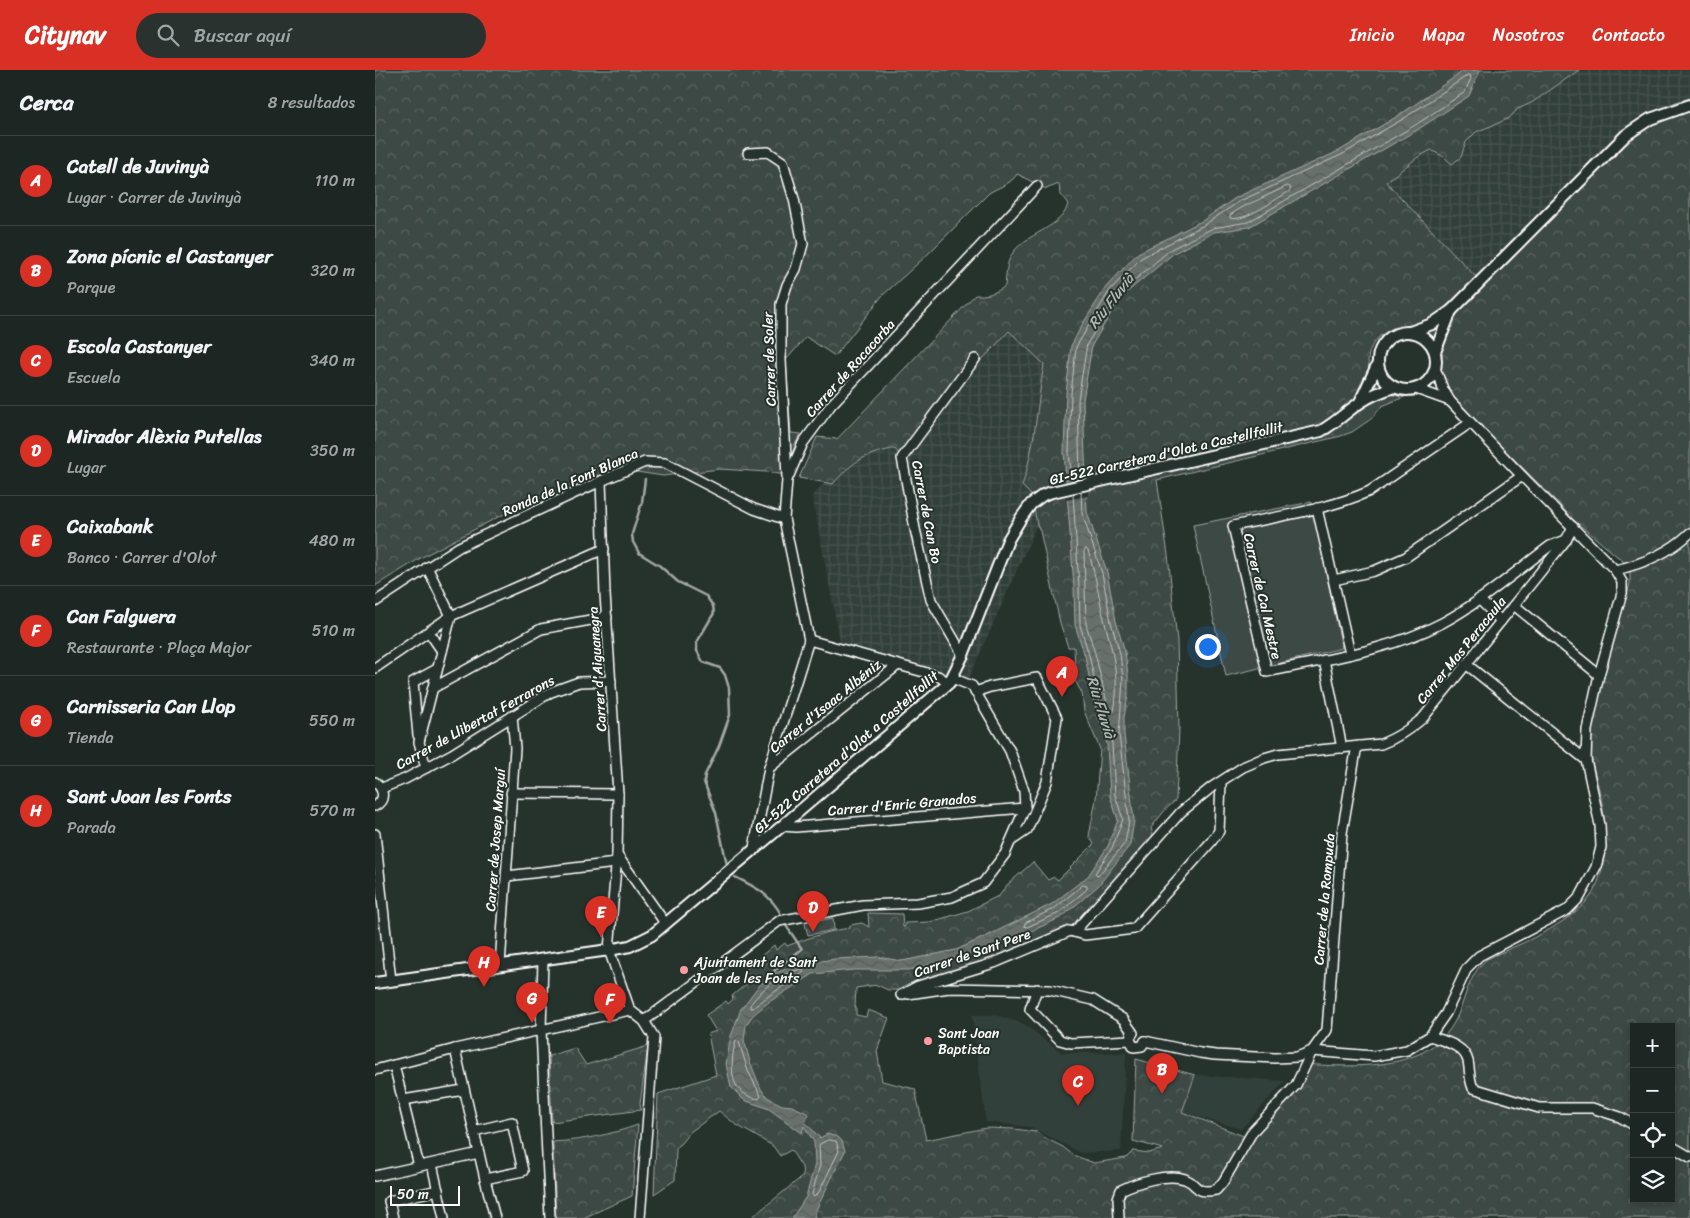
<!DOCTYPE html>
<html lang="es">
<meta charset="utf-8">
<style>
:root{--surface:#1c2622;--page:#29322f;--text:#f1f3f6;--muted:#a0a5a5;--line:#3a4340;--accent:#d93025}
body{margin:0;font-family:Sriracha,sans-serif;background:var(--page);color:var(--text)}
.controls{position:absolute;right:15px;bottom:15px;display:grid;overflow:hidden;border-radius:0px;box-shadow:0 2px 8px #0003}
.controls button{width:45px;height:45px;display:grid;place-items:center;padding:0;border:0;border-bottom:1px solid var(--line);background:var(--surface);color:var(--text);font:25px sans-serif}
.scale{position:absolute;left:15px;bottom:12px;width:70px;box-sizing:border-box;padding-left:5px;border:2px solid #fff;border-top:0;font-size:14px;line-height:18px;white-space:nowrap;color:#fff;-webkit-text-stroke:4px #26332d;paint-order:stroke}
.you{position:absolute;left:832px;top:576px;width:18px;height:18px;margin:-12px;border:4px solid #fff;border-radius:50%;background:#1a73e8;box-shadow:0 0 0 8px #1a73e833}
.badge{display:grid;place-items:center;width:32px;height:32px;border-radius:50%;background:var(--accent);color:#fff;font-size:16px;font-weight:700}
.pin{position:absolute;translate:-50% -41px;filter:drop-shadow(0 1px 2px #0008)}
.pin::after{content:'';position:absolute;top:26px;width:18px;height:15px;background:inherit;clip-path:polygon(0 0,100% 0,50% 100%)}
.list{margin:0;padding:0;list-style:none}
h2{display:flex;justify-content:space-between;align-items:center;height:65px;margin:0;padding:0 20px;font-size:21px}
h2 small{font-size:16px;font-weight:400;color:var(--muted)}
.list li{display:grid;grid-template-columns:32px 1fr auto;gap:15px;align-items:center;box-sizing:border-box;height:90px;padding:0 20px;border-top:1px solid var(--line)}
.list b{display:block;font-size:19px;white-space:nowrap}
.list p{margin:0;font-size:16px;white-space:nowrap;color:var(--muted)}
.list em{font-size:16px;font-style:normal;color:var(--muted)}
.icon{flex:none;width:28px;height:28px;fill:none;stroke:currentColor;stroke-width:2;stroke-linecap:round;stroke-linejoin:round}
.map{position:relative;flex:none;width:1315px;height:1148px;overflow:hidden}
header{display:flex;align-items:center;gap:30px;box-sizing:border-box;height:70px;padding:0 25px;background:var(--accent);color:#fff}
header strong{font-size:24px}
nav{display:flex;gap:28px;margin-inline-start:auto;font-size:18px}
.search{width:350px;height:45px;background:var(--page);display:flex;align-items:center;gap:12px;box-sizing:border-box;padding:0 18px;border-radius:28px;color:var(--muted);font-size:19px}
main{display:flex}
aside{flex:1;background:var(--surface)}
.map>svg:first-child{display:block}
</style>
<header>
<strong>Citynav</strong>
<div class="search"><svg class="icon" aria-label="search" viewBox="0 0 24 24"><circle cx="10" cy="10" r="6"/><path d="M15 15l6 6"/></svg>Buscar aquí</div>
<nav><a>Inicio</a><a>Mapa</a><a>Nosotros</a><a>Contacto</a></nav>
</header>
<main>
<aside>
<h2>Cerca<small>8 resultados</small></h2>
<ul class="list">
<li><span class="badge">A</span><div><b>Catell de Juvinyà</b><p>Lugar · Carrer de Juvinyà</p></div><em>110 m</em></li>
<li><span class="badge">B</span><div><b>Zona pícnic el Castanyer</b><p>Parque</p></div><em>320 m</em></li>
<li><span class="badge">C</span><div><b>Escola Castanyer</b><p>Escuela</p></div><em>340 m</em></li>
<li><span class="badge">D</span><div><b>Mirador Alèxia Putellas</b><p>Lugar</p></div><em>350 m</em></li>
<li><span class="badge">E</span><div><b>Caixabank</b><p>Banco · Carrer d'Olot</p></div><em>480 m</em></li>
<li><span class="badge">F</span><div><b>Can Falguera</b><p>Restaurante · Plaça Major</p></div><em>510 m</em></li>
<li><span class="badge">G</span><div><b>Carnisseria Can Llop</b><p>Tienda</p></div><em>550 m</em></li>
<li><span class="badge">H</span><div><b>Sant Joan les Fonts</b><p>Parada</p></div><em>570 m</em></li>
</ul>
</aside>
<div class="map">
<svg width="1315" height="1148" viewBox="0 0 1315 1148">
<defs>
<pattern id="industrial-grid" width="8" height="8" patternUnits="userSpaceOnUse" patternTransform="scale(1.25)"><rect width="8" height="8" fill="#333f3a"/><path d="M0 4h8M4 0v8" fill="none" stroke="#47524e"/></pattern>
<pattern id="forest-crowns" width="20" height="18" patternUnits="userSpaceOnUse" patternTransform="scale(1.25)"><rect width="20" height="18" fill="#3e4944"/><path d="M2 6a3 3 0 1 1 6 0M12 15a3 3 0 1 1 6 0" fill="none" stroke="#5b6460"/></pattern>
<pattern id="water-waves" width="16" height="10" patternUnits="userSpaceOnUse" patternTransform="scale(1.25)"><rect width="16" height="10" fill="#67706c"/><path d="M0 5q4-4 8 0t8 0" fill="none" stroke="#575a59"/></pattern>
</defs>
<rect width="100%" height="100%" fill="#26332d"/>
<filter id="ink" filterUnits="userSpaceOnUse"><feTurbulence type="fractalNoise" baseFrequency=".02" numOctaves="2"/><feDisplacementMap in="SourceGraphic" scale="10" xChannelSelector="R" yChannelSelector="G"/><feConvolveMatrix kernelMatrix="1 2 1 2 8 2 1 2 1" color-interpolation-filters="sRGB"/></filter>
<g filter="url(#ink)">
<g fill="#333f3a">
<path d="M597,945H620L649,954L687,983H751L746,1081L706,1083L656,1057L611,1052Z"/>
<path d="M820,1005L910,1011L866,1059L806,1042Z"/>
</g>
<g fill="url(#industrial-grid)">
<path d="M1204,0H1315V28L1301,32L1271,45L1236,71L1101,207L1011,112L1043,87L1057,80L1077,94L1086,87L1091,72L1101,62L1133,49L1143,39L1158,32Z"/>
<path d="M639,255L671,289L656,411L662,455L594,608L466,576L437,426L461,400L502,376L534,367Z"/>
</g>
<path fill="#3e4944" stroke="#9ea4a2" d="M936,432L967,578L851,606L818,455Z"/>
<g fill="url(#forest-crowns)" stroke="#9ea4a2" fill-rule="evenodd">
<path d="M0,0H1204L1158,32L1143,39L1133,49L1101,62L1091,72L1086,87L1077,94L1069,87L1056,80L1043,87L1011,112L1101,207L1236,71L1271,45L1301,32L1315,28V1148H376L428,1106L427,1097L416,1080L405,1086L398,1076L360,1054L344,1041L315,1062L301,1079L300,1110L279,1124L283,1024L341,1005L333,964L341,961L331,945L351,931L353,934L358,929L357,926L377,909L370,900L399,875L401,880L410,873L412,876C433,868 453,861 475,858V855L487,853L494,857L493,843L527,844L528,857H530V853L555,852L593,841L625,825L632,815L658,792L673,810L679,807L683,810L719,774L714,766L721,729L725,679L709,641L707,623L699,609L700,599L699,577H693L685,553L665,461L662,455L657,426L647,416C660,377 662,335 669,294L634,261L569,330L527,388L520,379H517C488,385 477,392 458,414L424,408L442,367L462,369L600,225C611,226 622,223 630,216C631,207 631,194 636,186C647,163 691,158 693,132L685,125L684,114L671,119L642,104C635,115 625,116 614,123L551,186L507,226L460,286L431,267L411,290L416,363L426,364L420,374L411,405L392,402L344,399L288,406L262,402H238L219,407L179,422L123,447L49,486L0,516ZM1028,257C1053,263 1066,277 1059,306L1082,332L1187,437L1194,446L1255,497V513L1251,529C1243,556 1236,583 1228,609C1223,628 1216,649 1215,668C1214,692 1225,716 1228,739C1232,767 1232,803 1215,827C1203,843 1177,859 1160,867C1145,875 1128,881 1112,889C1093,905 1091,928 1081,949C1054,1003 978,997 926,994L914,1017L871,1067L807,1042L820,1005L761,989L758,1071L788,1079L774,1083L758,1081L751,1088L719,1093L698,1085L688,1077L672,1069L662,1062L639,1059L611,1058L551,1070L540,1019L507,1011L502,981L514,948L493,940L491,947L481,945V937H480L481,918L502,915L513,920H524L620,890L691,860L706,849L776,770L778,765L776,758L790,740L801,730L804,659L802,571L793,485L782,410L966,366L977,362L996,349L1007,336L1032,326C990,331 973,265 1028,257ZM1259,957H1296V1129H1259Z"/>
<path d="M458,848L459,860L433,865L430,854Z"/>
<path d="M273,976L265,1034L266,1040L177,1052L174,986L200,978L211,995Z"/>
<path d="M263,1055L257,1126L208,1148H181L178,1072C209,1070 234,1065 263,1055Z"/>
</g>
<path fill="url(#water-waves)" stroke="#a4a9a7" d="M1090,0H1105L1094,26L1042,60L874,157L839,162L799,183L745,228L717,275L708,330L712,442L732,502L741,551L750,582L753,604V626L749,647V664L759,751L755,775L723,816L687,847L648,865L613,879L535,900H478L438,904L394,932L378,945L371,955L369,970L375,992L386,1019L393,1028L407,1035L417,1036L434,1044L430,1052L445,1068L452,1064L463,1067L467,1071L470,1081L441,1140L439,1148H417L431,1127L440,1094L439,1072L429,1056L427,1063L394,1039L369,1030L356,1017L351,994L356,966L366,939L382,918L396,905L421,895L459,889L503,887L527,891L581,880L614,865L677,834L713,806L733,776L743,750L735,726L732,674L719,632L710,586L700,555L699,517L689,382L691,324L696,276L707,255L731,217L763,183L827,151L862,127L964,81L1026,44Z"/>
<path fill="#26332d" d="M713,408L714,426L691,430L690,413Z"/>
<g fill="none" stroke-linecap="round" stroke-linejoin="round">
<g stroke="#c2c6c4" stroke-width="1">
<path d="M913,116L916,118L915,121C902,128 869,153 855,148V145L868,137Z"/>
<path d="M697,411L694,382L696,324L701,277L735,220L766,188L829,155L865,131L966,85L1028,49L1093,5H1095L1096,8L1090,22L1039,56L873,152L838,158L796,179L742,225L712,274L703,330L705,409"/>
<path d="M698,424L704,516L705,555L714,585L724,630L737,673L740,725L748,749L737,778L720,803L723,806L750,773L754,751L744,664L748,610L745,583L736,552L727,503L707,443L706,422"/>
<path d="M711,479L713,481C721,505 724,529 730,553C738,583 745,610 739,641L737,643L734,642L720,583L711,554L709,482Z"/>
<path d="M708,815L712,816V819L684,843L652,857L649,856L650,853L680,838Z"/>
<path d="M427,899L429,902L395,925L378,938H375V935C389,917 404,903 427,899Z"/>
<path d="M361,971L364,972L373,1001L386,1026L384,1029C376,1028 365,1023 361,1015C355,1005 357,981 361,971Z"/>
<path d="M453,1070L461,1071L464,1081L444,1122L439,1127L437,1124L445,1095L444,1075Z"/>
</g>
<g stroke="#a4a9a7" stroke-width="2.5">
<path d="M270,409L267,432L257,464L258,472L264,483L285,496L303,512L331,526L338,536L339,543L322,572V581L328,592L345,598L350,605L354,618L355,645L344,676L330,705L329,712L341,743L352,795"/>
<path d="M360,807C382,818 395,824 407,846"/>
<path d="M395,908L400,900L427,879L410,854"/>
</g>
<defs>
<g id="minor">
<path d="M373,83L393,82L408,92L419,129L428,174L421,199L412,215L406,234V290L412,407"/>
<path d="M1041,319L1075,331"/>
<path d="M1095,353L995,421C952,440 904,446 858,456L892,602C948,590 1016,580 1067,553C1106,532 1140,502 1175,476L1191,470"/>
<path d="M226,411L230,524L243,724L242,785L234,880L255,940L269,951L279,967L265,1148"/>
<path d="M942,438L975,584"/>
<path d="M1240,500C1268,494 1294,483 1315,463"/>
<path d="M959,510L999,501L1031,487L1147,406"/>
<path d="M1104,529L1126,551"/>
<path d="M0,532L84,477L226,411L270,392L290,393L379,439L409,449"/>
<path d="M1139,535L1224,605"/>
<path d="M54,562L67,581"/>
<path d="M434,570L563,606L574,613"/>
<path d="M588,585L556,530L540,459L527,388L600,289"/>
<path d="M949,590L967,678"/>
<path d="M1091,594L1211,690"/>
<path d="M0,598L76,546L229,479"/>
<path d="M58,618L166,559L232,547"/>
<path d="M600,622L615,617L662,608L682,648L672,712L652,760L636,771"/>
<path d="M43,665L38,612L62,599"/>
<path d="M51,698L44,672L76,546L52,497"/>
<path d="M394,698L523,595"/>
<path d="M0,712C9,719 11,730 0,736"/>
<path d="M7,718L30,709L77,684L176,622L204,612L236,611"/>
<path d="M136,723L243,724"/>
<path d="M407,756L421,757L650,738"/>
<path d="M0,764L16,911"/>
<path d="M379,778L394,698L434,570L409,449L412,410L428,373L456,335L662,116"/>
<path d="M242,785L290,853"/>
<path d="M132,806L241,793"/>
<path d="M699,862L806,742L837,717L868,697L889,688L903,684L1006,674C1022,668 1035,659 1048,648L1191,470L1198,457"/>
<path d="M168,890L166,960L175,1148"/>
<path d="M125,895L140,678L137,646"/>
<path d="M662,919L655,939L685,970L696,973L755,970"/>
<path d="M533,924L574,918L675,920L718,930L748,949L758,963"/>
<path d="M526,925L543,916L619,893L695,861L710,865L759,859L836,772L844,761L846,713"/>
<path d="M269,951L404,851L488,835L543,833L577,827L608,813L630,784L650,738L649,721L635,681L597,616L577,608"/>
<path d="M756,965L755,970L759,977L767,976L770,971"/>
<path d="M1055,966C1068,971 1089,975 1093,991C1095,1000 1094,1009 1098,1018L1164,1038H1217L1245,1047L1259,1055"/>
<path d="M770,971L825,983L840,985L900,988L922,987L937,981"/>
<path d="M80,979L110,1109L148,1101L137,1052L99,1061"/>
<path d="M937,981L999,986L1032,980L1055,966L1071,943L1092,898L1104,886L1192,840L1205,827L1221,797L1226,777L1225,755L1211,690L1212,660L1224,605L1247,523V512L1240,500L1147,406L1075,331L1068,319L1060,298"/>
<path d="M19,995L44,1096"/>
<path d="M0,1000L80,979L255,940"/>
<path d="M28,1030L89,1020"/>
<path d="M1296,1076L1315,1087"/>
<path d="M57,1094L69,1148"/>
<path d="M0,1106L104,1083"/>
<path d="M110,1109L120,1148"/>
<path d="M18,1148L14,1131L63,1120"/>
<path d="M744,1148L743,1128L746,1120C762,1112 793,1103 810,1109C825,1115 818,1124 841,1120L848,1112L878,1061L921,1015L937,981L952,960L967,763L981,681L984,676"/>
</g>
<g id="tertiary">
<path d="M1035,262L1057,254L1076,241L1251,65L1275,49L1315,35"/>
<circle cx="1032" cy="291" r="29"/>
<path d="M1060,282L1076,241"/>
<path d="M985,332L1003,293"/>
<path d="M0,913L234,880L255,876L277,865L407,756L574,613L588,585L633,470L646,448L656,434L668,425L677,422L946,361C962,352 972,341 986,332C996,325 1007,321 1019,317"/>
</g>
</defs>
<use href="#minor" stroke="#fff" stroke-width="12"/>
<use href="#tertiary" stroke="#fff" stroke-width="14"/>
<use href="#minor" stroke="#26332d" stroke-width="9"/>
<use href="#tertiary" stroke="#26332d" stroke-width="10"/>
</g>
</g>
<g fill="#ff9aa2" stroke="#26332d" stroke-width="2">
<circle cx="309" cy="900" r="5"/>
<circle cx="553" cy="971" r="5"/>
</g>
<g text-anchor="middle" stroke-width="4" stroke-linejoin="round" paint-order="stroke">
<g font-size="14" fill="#fff" stroke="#26332d">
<text transform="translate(394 289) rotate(-92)" y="5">Carrer de Soler</text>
<text transform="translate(475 298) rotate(-48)" y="5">Carrer de Rocacorba</text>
<text transform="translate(791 383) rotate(-13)" y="5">GI-522 Carretera d'Olot a Castellfollit</text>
<text transform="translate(195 412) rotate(-24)" y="5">Ronda de la Font Blanca</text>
<text transform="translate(552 442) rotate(79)" y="5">Carrer de Can Bo</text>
<text transform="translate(888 526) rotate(77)" y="5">Carrer de Cal Mestre</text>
<text transform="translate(1086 580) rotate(-51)" y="5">Carrer Mas Peracaula</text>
<text transform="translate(222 599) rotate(-94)" y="5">Carrer d'Aiguanegra</text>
<text transform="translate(450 636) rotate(-39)" y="5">Carrer d'Isaac Albéniz</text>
<text transform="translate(100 652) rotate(-29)" y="5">Carrer de Llibertat Ferrarons</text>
<text transform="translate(471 682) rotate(-41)" y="5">GI-522 Carretera d'Olot a Castellfollit</text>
<text transform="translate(527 734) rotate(-5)" y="5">Carrer d'Enric Granados</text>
<text transform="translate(120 770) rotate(-86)" y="5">Carrer de Josep Marguí</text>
<text transform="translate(949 829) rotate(-85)" y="5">Carrer de la Rompuda</text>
<text transform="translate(597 883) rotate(-19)" y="5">Carrer de Sant Pere</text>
</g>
<g font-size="14" fill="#fff" stroke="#26332d" text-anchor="start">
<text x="319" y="897">Ajuntament de Sant<tspan x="319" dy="16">Joan de les Fonts</tspan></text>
<text x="563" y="968">Sant Joan<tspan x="563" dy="16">Baptista</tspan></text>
</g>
<g font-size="15" font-style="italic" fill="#b3b8b6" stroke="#26332d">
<text transform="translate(736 231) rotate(-52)" y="5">Riu Fluvià</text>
<text transform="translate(726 637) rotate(73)" y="5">Riu Fluvià</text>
</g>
</g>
</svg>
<div class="controls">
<button>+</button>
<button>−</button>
<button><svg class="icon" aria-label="locate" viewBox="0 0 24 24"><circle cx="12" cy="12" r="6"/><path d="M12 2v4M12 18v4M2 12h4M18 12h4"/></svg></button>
<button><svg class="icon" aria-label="layers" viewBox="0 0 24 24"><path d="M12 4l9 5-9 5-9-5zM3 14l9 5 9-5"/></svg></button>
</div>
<div class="scale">50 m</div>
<div class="you"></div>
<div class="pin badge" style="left:687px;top:627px">A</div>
<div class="pin badge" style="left:787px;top:1024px">B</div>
<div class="pin badge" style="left:703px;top:1036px">C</div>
<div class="pin badge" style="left:438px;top:862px">D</div>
<div class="pin badge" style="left:226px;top:867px">E</div>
<div class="pin badge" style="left:235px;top:954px">F</div>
<div class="pin badge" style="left:157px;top:953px">G</div>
<div class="pin badge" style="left:109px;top:917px">H</div>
</div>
</main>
